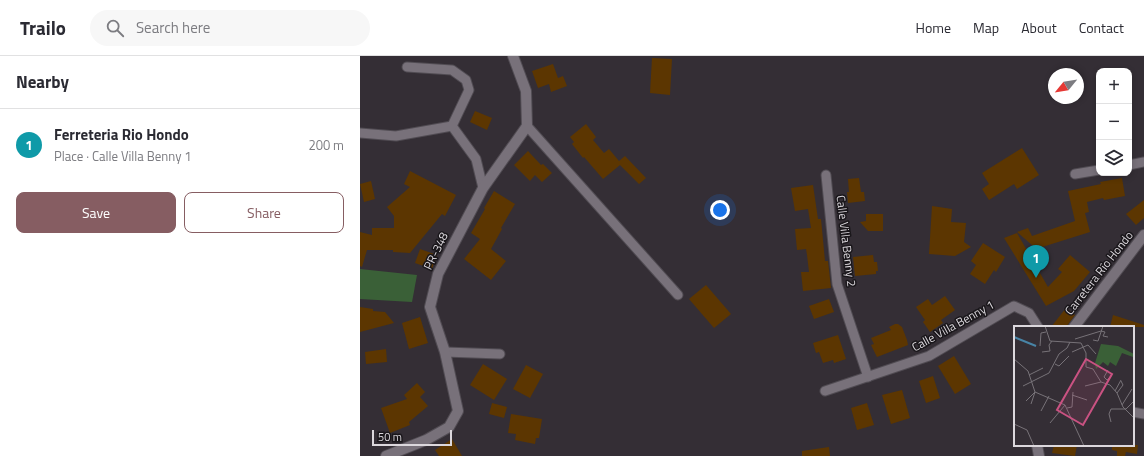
<!DOCTYPE html>
<meta charset="utf-8">
<style>
:root{--surface:#fff;--page:#f7f7f7;--text:#2b2b33;--muted:#7c7c81;--line:#e1e1e2;--accent:#865d62}
body{margin:0;font-family:"Titillium Web",sans-serif;background:var(--page);color:var(--text)}
.controls{position:absolute;right:12px;top:12px;display:grid;overflow:hidden;border-radius:8px;box-shadow:0 2px 6px #0003}
.controls button{width:36px;height:36px;display:grid;place-items:center;padding:0;border:0;border-bottom:1px solid var(--line);background:var(--surface);color:var(--text);font:20px sans-serif}
.compass{position:absolute;left:688px;top:12px;width:36px;height:36px;border-radius:50%;background:var(--surface);box-shadow:0 2px 6px #0003;rotate:240deg}
.scale{position:absolute;left:12px;bottom:10px;width:80px;box-sizing:border-box;padding-left:4px;border:2px solid #dcd8dd;border-top:0;font-size:11px;line-height:14px;white-space:nowrap;color:#dcd8dd;-webkit-text-stroke:3px #1a171b;paint-order:stroke}
.you{position:absolute;left:360px;top:154px;width:14px;height:14px;margin:-10px;border:3px solid #fff;border-radius:50%;background:#1a73e8;box-shadow:0 0 0 6px #1a73e833}
.badge{display:grid;place-items:center;width:26px;height:26px;border-radius:50%;background:var(--accent);color:#fff;font-size:13px;font-weight:700}
.pin{position:absolute;translate:-50% -33px;filter:drop-shadow(0 1px 2px #0008)}
.pin::after{content:'';position:absolute;top:21px;width:14px;height:12px;background:inherit;clip-path:polygon(0 0,100% 0,50% 100%)}
.list{margin:0;padding:0;list-style:none}
h2{display:flex;justify-content:space-between;align-items:center;height:52px;margin:0;padding:0 16px;font-size:17px}
h2 small{font-size:13px;font-weight:400;color:var(--muted)}
.list li{display:grid;grid-template-columns:26px 1fr auto;gap:12px;align-items:center;box-sizing:border-box;height:72px;padding:0 16px;border-top:1px solid var(--line)}
.list b{display:block;font-size:15px;white-space:nowrap}
.list p{margin:0;font-size:13px;white-space:nowrap;color:var(--muted)}
.list em{font-size:13px;font-style:normal;color:var(--muted)}
.actions{display:flex;gap:8px;padding:12px 16px}
.actions a{flex:1;padding:9px 0;border:1px solid var(--accent);border-radius:8px;text-align:center;font-size:14px;color:var(--accent)}
.actions .main{background:var(--accent);color:#fff}
.icon{flex:none;width:22px;height:22px;fill:none;stroke:currentColor;stroke-width:2;stroke-linecap:round;stroke-linejoin:round}
.map{position:relative;flex:none;width:784px;height:400px;overflow:hidden}
header{display:flex;align-items:center;gap:24px;box-sizing:border-box;height:56px;padding:0 20px;background:var(--surface);border-bottom:1px solid var(--line)}
header strong{font-size:19px}
nav{display:flex;gap:22px;margin-inline-start:auto;font-size:14px}
.search{width:280px;height:36px;background:var(--page);display:flex;align-items:center;gap:10px;box-sizing:border-box;padding:0 14px;border-radius:22px;color:var(--muted);font-size:15px}
main{display:flex}
aside{flex:1;background:var(--surface)}
.map>svg:first-child{display:block}
</style>
<header>
<strong>Trailo</strong>
<div class="search"><svg class="icon" aria-label="search" viewBox="0 0 24 24"><circle cx="10" cy="10" r="6"/><path d="M15 15l6 6"/></svg>Search here</div>
<nav><a>Home</a><a>Map</a><a>About</a><a>Contact</a></nav>
</header>
<main>
<aside>
<h2>Nearby<small></small></h2>
<ul class="list">
<li><span class="badge" style="background:#0f9aa8">1</span><div><b>Ferreteria Rio Hondo</b><p>Place · Calle Villa Benny 1</p></div><em>200 m</em></li>
</ul>
<div class="actions"><a class="main">Save</a><a>Share</a></div>
</aside>
<div class="map">
<svg width="784" height="400" viewBox="0 0 784 400">
<rect width="100%" height="100%" fill="#342e35"/>
<path fill="#3a6037" d="M0,213L57,219L52,246L0,243Z"/>
<g fill="#5c3601">
<path d="M292,2L312,3L310,39L290,37Z"/>
<path d="M193,8L198,22L203,20L207,30L191,36L189,28L178,32L172,15Z"/>
<path d="M115,55L132,62L127,74L110,66Z"/>
<path d="M226,68L236,81L233,84L244,97L249,93L259,105L265,100L286,122L279,128L260,109L243,123L224,101L223,102L212,88L214,86L210,81Z"/>
<path d="M662,92L679,119L657,133L654,128L629,144L622,133L629,128L622,117Z"/>
<path d="M168,95L181,109L183,108L192,117L182,126L175,119L170,125L154,109Z"/>
<path d="M50,115L96,139L85,160L82,158L50,197L33,196V194H7L2,211L0,210V176L12,179V172H34V160L27,151L50,131L44,128Z"/>
<path d="M499,122L501,136H504L505,145L488,147L487,136H489L488,123Z"/>
<path d="M762,122L765,140L744,144L743,142L727,146L729,156L725,157L730,176L679,192L681,195L680,196L657,176L668,172L672,180L715,165L708,135L741,128L740,126Z"/>
<path d="M11,125L15,143L4,146L0,128Z"/>
<path d="M453,129L458,163H461L465,205H468L471,232L443,235L441,216H449L447,199L446,193L437,194L435,173L451,172L448,153L435,155L431,132Z"/>
<path d="M134,135L155,148L141,172L142,173L131,193L146,205L131,224L104,203L120,183L111,177L125,153L124,152Z"/>
<path d="M784,144V162L776,169L766,158Z"/>
<path d="M572,150L592,153L591,166L606,167L604,186L611,191L595,200L569,198Z"/>
<path d="M506,158H523V175H508L500,166L506,165Z"/>
<path d="M657,177L688,231L702,216L698,213L710,199L730,216L714,235L686,250L644,182Z"/>
<path d="M623,187L645,201L636,216L634,214L625,228L610,218L616,209L611,205Z"/>
<path d="M60,193L77,199L72,213L55,207Z"/>
<path d="M513,199L514,206H517L518,215H516V218L495,220L493,201Z"/>
<path d="M346,229L371,258L354,272L329,243Z"/>
<path d="M585,240L595,254L581,264L583,267L570,276L563,266L565,264L556,251L568,243L572,249Z"/>
<path d="M469,243L474,256L454,263L449,250Z"/>
<path d="M0,251L13,253V255L25,256L34,267L0,276Z"/>
<path d="M706,252L715,259L706,271H691Z"/>
<path d="M753,259L784,269V271H750Z"/>
<path d="M60,261L68,287L49,293L42,267Z"/>
<path d="M535,268H538L542,271L547,284L548,289L517,301L511,289L514,288L511,282L531,274L529,271Z"/>
<path d="M478,279L486,303L474,307L473,304L463,307L459,296L456,297L453,287Z"/>
<path d="M26,293L27,306L6,308L5,296Z"/>
<path d="M594,300L611,328L595,338L578,310Z"/>
<path d="M123,308L147,323L134,344L110,329Z"/>
<path d="M166,309L183,318L170,342L153,333Z"/>
<path d="M573,320L580,342L566,347L559,325Z"/>
<path d="M57,327L65,336L60,341L68,350L49,366L50,369L30,377L21,352L47,343L44,339Z"/>
<path d="M542,334L550,362L531,368L522,339Z"/>
<path d="M132,347L147,351L144,362L129,358Z"/>
<path d="M507,347L514,369L497,374L491,352Z"/>
<path d="M151,358L182,363L179,382H176L175,388L155,384L156,378L148,377Z"/>
<path d="M92,383L102,400H79L75,394Z"/>
<path d="M694,389H717L715,400L692,397Z"/>
<path d="M752,389H778L777,398L766,396L765,400H757V395L752,394Z"/>
<path d="M469,391L470,400H442V395Z"/>
</g>
<g fill="none" stroke-linecap="round" stroke-linejoin="round">
<defs>
<g id="street">
<path d="M92,70L116,103L123,132"/>
<path d="M167,70L318,239"/>
<path d="M0,77L36,80L92,70L109,34L106,24L92,14L47,11"/>
<path d="M769,109L784,106"/>
<path d="M715,118L739,114"/>
<path d="M466,119L477,228L508,321"/>
<path d="M85,296L140,298"/>
<path d="M465,335L569,300L654,250L669,257L678,271"/>
<path d="M773,356L784,358"/>
</g>
<g id="secondary">
<path d="M714,271L784,179"/>
<path d="M677,389L679,400"/>
<path d="M26,400L66,384L89,371L98,355L85,296L70,251L78,218L123,132L167,70L166,35L153,0"/>
</g>
</defs>
<use href="#street" stroke="#514c53" stroke-width="11"/>
<use href="#secondary" stroke="#514c53" stroke-width="12"/>
<use href="#street" stroke="#78717a" stroke-width="9"/>
<use href="#secondary" stroke="#78717a" stroke-width="10"/>
</g>
<g text-anchor="middle" stroke-width="3" stroke-linejoin="round" paint-order="stroke">
<g font-size="12" fill="#dcd8dd" stroke="#1a171b">
<text transform="translate(486 185) rotate(83)" y="4">Calle Villa Benny 2</text>
<text transform="translate(76 195) rotate(-64)" y="4">PR-348</text>
<text transform="translate(739 217) rotate(-52)" y="4">Carretera Río Hondo</text>
<text transform="translate(593 270) rotate(-29)" y="4">Calle Villa Benny 1</text>
</g>
</g>
<g transform="translate(654 270)">
<rect width="120" height="120" fill="#342e35"/>
<path d="M87,18L104,20L120,28L119,31L108,27L102,40L96,36L94,40L89,36L82,43L81,37Z" fill="#3a6037"/>
<path fill="none" stroke="#4884a6" stroke-width="2" d="M0,11L22,20"/>
<path fill="none" stroke="#777278" stroke-width="1" d="M31,0L36,15L67,17L72,27V41L79,43L87,56L96,59L103,67L109,81L120,92M61,13L87,5L91,6L89,10L94,11M79,14L84,15L89,0M26,20L27,7L32,6M28,26L36,25L35,19L38,15M58,26L74,19L82,28M0,33L14,45L21,66L51,79L70,120M41,38L45,40L55,30M94,44L90,51L93,54L96,51M15,49L29,42M9,60L35,47L45,28L53,22L56,16M71,60L87,56M101,65L107,54M103,67L109,59L107,55M58,69L73,74M12,75L21,66M17,78L21,66M108,79L118,63M53,82L58,81L59,66M27,85L35,70M97,96L95,88L97,83H112L120,75M36,97L51,79M0,98L13,104L20,120"/>
<path fill="#ca5282" fill-opacity="0.15" stroke="#ca5282" stroke-width="2" d="M72,33L98,48L69,99L43,84Z"/>
<rect width="120" height="120" fill="none" stroke="#dcd8dd" stroke-width="2"/>
</g>
</svg>
<div class="controls">
<button>+</button>
<button>−</button>
<button><svg class="icon" aria-label="layers" viewBox="0 0 24 24"><path d="M12 4l9 5-9 5-9-5zM3 14l9 5 9-5"/></svg></button>
</div>
<svg class="compass" viewBox="-18 -18 36 36"><path d="M0-13l5 13h-10z" fill="#e53935"/><path d="M0 13l5-13h-10z" fill="#7c7c81"/></svg>
<div class="scale">50 m</div>
<div class="you"></div>
<div class="pin badge" style="left:676px;top:222px;background:#0f9aa8">1</div>
</div>
</main>
